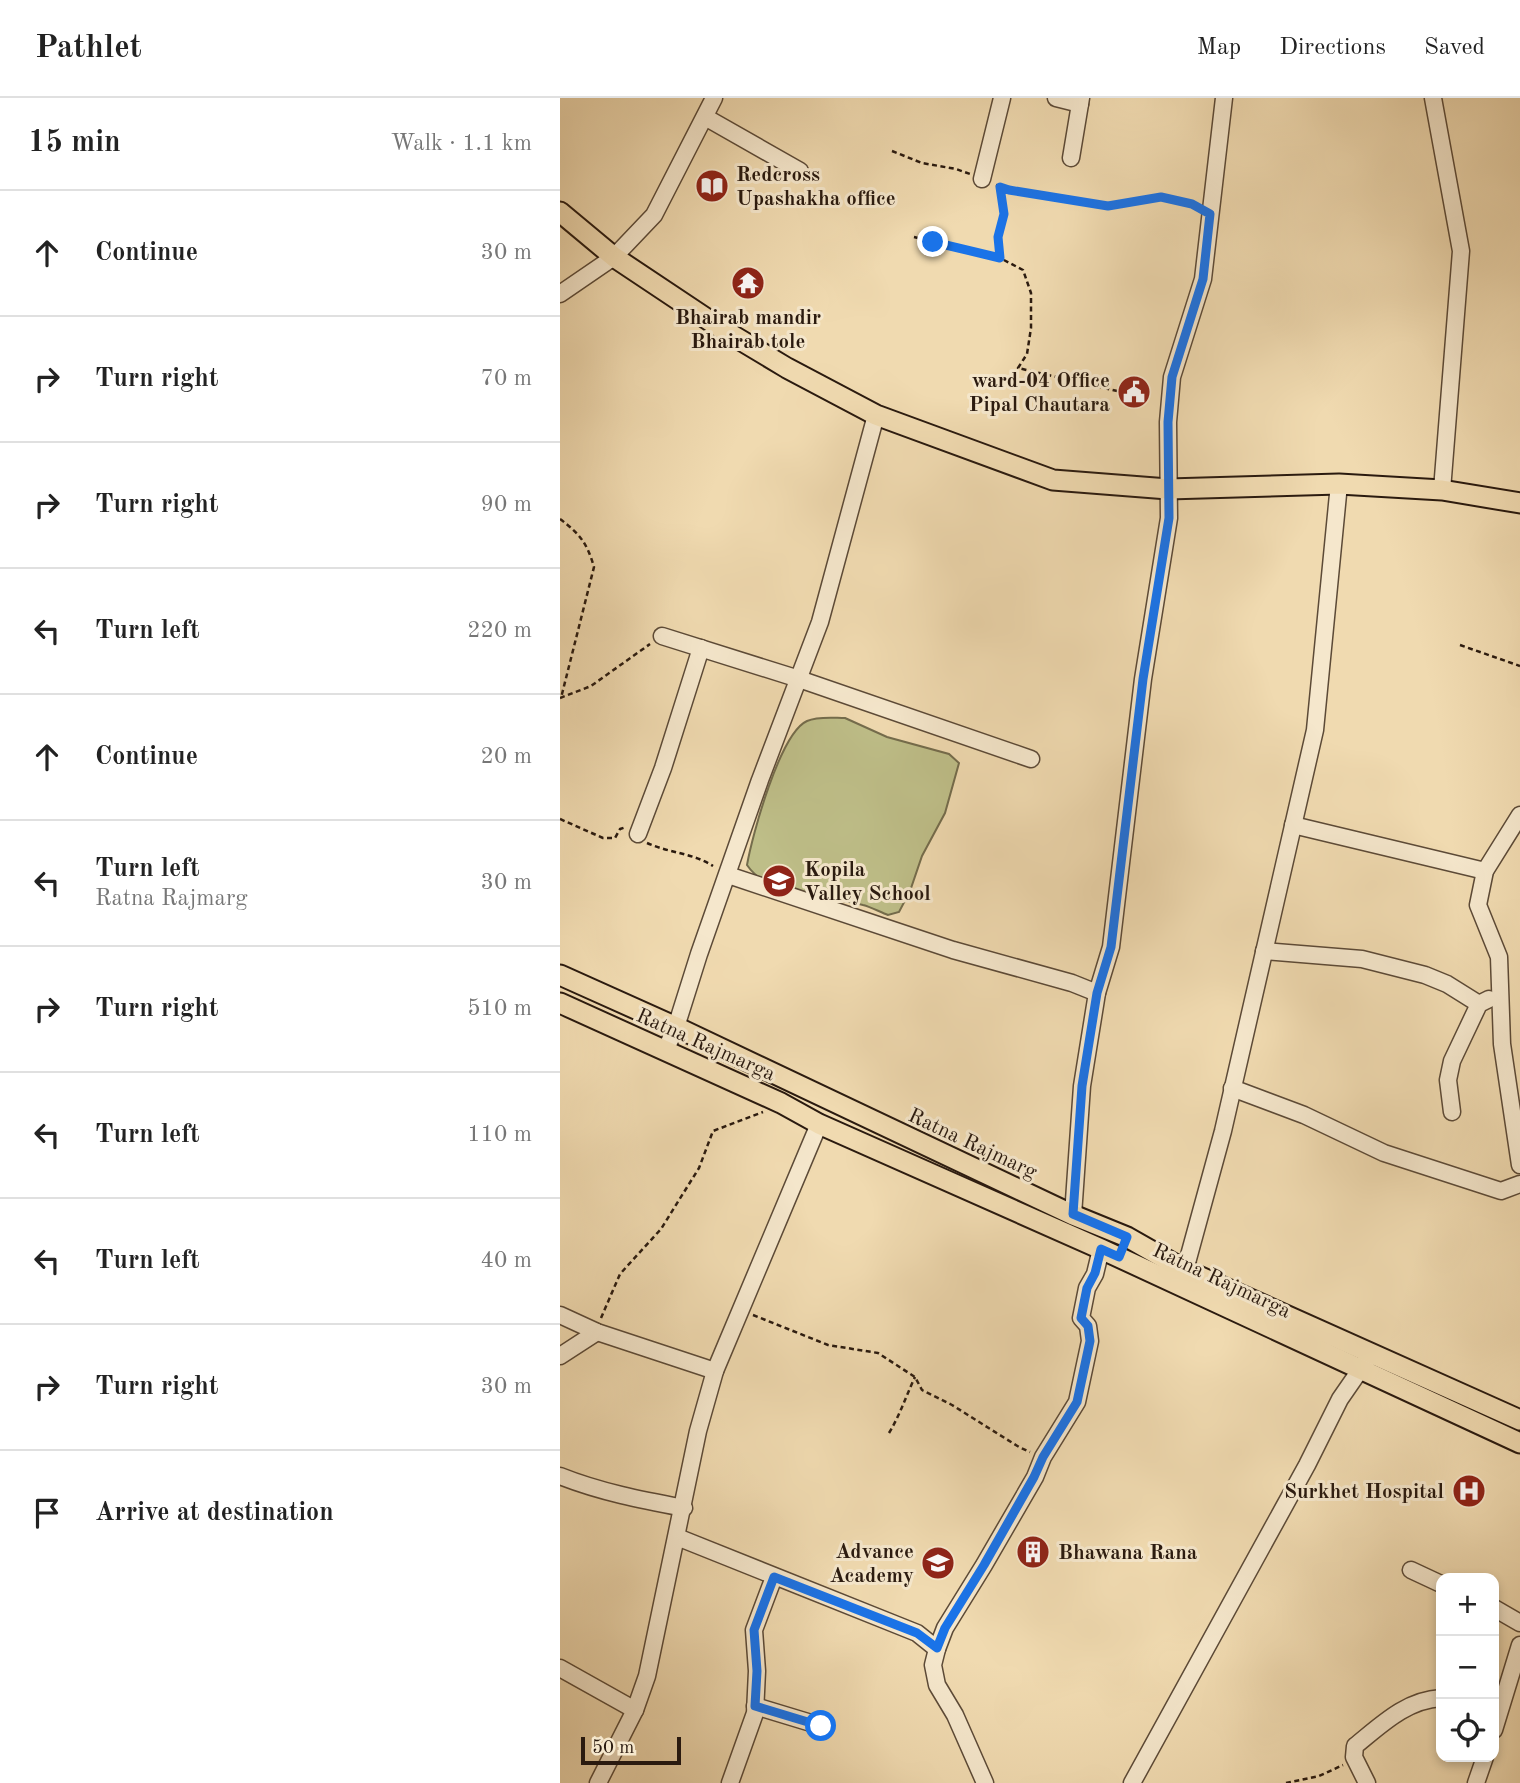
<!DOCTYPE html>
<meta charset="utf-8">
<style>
:root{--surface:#fff;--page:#f2f2f2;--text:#222;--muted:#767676;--line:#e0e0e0}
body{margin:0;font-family:"Old Standard TT",serif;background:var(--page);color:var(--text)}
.controls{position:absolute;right:21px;bottom:21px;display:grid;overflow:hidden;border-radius:14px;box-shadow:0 4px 10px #0003}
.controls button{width:63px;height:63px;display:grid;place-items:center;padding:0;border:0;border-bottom:2px solid var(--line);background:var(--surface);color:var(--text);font:35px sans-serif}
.scale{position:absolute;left:21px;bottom:18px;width:100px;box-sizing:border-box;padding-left:7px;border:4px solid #2a1a0f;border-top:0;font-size:19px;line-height:24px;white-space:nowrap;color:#2a1a0f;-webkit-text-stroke:5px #f5e7cc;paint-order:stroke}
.stop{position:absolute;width:21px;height:21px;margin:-16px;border:5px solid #1a73e8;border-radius:50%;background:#fff}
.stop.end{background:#1a73e8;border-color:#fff;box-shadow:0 2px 7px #0008}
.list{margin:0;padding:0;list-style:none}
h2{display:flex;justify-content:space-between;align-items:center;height:91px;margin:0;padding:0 28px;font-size:30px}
h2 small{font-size:23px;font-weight:400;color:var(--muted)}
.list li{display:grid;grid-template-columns:46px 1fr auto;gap:21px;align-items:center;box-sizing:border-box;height:126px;padding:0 28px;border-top:2px solid var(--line)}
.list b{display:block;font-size:26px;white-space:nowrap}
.list p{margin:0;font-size:23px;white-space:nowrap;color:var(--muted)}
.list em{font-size:23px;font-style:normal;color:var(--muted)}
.icon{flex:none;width:38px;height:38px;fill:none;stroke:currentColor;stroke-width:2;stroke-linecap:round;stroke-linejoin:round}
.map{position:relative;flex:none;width:960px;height:1685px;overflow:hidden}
header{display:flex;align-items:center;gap:42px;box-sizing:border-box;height:98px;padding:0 35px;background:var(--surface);border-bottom:2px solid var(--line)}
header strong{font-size:33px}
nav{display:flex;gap:38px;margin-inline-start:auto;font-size:24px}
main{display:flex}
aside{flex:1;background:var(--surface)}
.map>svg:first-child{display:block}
</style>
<header>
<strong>Pathlet</strong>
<nav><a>Map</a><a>Directions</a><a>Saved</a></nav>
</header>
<main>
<aside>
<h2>15 min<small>Walk · 1.1 km</small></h2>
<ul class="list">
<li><svg class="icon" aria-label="ahead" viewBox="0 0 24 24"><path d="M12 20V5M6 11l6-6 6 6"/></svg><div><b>Continue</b></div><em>30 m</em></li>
<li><svg class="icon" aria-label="right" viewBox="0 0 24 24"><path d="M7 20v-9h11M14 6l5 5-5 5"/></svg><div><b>Turn right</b></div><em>70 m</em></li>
<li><svg class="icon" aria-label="right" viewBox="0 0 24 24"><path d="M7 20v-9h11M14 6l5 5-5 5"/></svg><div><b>Turn right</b></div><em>90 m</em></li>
<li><svg class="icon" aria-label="left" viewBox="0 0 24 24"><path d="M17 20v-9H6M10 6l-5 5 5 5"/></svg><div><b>Turn left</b></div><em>220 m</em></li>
<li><svg class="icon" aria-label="ahead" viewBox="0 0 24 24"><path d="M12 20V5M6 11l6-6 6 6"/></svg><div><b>Continue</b></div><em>20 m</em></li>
<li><svg class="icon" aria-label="left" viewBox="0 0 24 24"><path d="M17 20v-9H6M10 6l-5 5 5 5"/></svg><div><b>Turn left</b><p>Ratna Rajmarg</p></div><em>30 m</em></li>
<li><svg class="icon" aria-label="right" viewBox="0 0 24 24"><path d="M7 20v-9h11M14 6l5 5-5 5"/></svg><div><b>Turn right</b></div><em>510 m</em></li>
<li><svg class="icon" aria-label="left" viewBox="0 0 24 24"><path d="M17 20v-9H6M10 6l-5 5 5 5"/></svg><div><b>Turn left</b></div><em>110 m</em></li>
<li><svg class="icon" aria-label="left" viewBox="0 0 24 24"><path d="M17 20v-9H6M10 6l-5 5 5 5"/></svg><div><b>Turn left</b></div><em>40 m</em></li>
<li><svg class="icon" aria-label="right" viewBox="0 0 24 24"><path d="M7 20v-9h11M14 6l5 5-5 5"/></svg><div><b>Turn right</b></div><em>30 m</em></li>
<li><svg class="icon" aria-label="arrive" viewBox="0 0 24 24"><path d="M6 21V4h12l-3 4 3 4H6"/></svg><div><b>Arrive at destination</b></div></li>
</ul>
</aside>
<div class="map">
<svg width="960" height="1685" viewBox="0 0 960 1685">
<rect width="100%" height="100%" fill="#f0dab0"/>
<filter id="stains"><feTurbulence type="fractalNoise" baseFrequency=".00286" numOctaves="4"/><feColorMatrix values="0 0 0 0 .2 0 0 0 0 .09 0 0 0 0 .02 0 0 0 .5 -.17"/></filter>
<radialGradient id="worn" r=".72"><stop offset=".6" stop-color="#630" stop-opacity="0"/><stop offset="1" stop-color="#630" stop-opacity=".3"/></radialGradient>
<path fill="#bebe88" stroke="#746c4c" stroke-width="2" d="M285,620L327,639L389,656L399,665L385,715L362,758L350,793L339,814L328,817C320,814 311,809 303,807C267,797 210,801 187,767C192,738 220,635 247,623C258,618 274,620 285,620Z"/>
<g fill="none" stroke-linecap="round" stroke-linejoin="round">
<defs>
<g id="minor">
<path d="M496,0L520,6"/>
<path d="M873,0L901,153L882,392"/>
<path d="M145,19L240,73"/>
<path d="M511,60L521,0"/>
<path d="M422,81L442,0"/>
<path d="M0,196L54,159L94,117L154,0"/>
<path d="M102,538L239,581L471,661"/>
<path d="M960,717L925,773L918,807L939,859L942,946L960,1067"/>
<path d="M733,727L925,773"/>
<path d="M78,736L103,670L141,550"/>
<path d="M168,777L393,852L512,885L537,895"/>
<path d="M704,853L802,861L865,877L887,886L919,906"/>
<path d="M105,953L116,929L139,856L200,682L260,524L316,317"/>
<path d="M672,990L744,1017L824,1055L941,1093L960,1086"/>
<path d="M892,1014L888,982L892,963L919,906L929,901"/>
<path d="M513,1117L522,988L537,895L551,849L583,581L609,420L608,324L612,279L643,181L664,0"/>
<path d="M625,1172L663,1033L755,632L779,386"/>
<path d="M0,1217L37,1234L155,1273"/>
<path d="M0,1258L37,1234"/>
<path d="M0,1378C40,1394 82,1402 124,1410"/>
<path d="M117,1439L357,1535L377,1551L373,1567L377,1587L395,1617L425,1685"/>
<path d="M851,1472L881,1486"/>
<path d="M934,1510L960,1525"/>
<path d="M377,1551L385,1530L424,1467L475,1379L483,1359L517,1304L530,1243L528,1228L521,1220L527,1190L535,1176L541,1151"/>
<path d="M0,1570L75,1612L87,1578L138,1333L155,1273L259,1026"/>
<path d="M195,1608L261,1628"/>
<path d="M934,1632L960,1547"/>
<path d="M38,1685L75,1612"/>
<path d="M170,1685L195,1615L197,1573L194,1532L214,1479"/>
<path d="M572,1685L747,1367L780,1301L807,1262"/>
<path d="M807,1685L794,1659L795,1648C821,1627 846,1602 881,1600"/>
<path d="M916,1685L925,1659"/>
</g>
<g id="major">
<path d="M0,114L54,159L162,231L227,270L316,317L493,382L608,391L779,386L882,392L960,405"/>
<path d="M0,877L116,929L513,1117L567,1139L625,1172L960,1322"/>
<path d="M0,905L221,1005L259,1026L541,1151L960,1345"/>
</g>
</defs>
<use href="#minor" stroke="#5c4a37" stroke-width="19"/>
<use href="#major" stroke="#2a1a0f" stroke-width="23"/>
<g stroke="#2a1a0f" stroke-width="2.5" stroke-dasharray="5 3.5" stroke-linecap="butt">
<path d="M332,53L362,65L396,71L410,76"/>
<path d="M436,87L449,92L549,108L601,99L638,109"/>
<path d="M440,89L444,116L438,139L440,160L463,172L471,195V230L467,256L458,270L570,296"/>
<path d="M354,139L439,160"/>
<path d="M0,421C20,436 27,445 34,469L1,600"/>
<path d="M900,547L960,568"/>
<path d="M0,600L31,588L90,546"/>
<path d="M0,721L43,740H55L60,731L66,729"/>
<path d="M87,745C109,755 133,755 153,768"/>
<path d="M193,1217L268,1247L318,1255L355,1279L362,1292L392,1307L459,1349L470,1354"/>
<path d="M41,1220L60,1176L101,1131L139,1070L153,1033L203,1014"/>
<path d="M329,1335C340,1317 346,1298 355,1279"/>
<path d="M726,1685L759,1678L783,1667"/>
</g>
<use href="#minor" stroke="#f5e7cc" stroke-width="16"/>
<use href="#major" stroke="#f0dab0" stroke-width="19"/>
</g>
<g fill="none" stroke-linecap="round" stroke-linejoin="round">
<path stroke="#1a73e8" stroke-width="9" d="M261,1628L195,1608L197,1573L194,1532L214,1479L357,1535L377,1550L385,1530L424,1467L474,1379L483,1359L517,1304L530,1243L528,1228L521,1220L527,1190L535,1175L541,1151L559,1159L567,1139L513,1116L522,988L537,895L551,849L583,581L609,420L608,324L612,279L643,181L650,116L632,106L601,99L548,108L449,92L440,89L444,116L438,139L440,160L373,144"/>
</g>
<defs>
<symbol id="library-disc" viewBox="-11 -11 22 22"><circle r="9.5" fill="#8f2418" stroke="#f5e7cc"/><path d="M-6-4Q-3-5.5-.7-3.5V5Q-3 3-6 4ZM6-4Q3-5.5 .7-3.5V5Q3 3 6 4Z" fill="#fff"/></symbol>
<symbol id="temple-disc" viewBox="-11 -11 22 22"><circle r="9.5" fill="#8f2418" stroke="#f5e7cc"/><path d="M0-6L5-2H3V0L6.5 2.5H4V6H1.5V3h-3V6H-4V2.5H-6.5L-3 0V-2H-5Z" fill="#fff"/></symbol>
<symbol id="civic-disc" viewBox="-11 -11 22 22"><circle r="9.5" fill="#8f2418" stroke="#f5e7cc"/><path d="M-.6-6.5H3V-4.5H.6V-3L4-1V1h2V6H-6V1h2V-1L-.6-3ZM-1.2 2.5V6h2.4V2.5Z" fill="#fff"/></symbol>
<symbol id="school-disc" viewBox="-11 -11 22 22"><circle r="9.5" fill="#8f2418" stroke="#f5e7cc"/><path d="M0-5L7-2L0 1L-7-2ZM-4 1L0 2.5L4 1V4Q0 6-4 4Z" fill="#fff"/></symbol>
<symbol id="hospital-disc" viewBox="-11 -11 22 22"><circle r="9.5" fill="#8f2418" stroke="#f5e7cc"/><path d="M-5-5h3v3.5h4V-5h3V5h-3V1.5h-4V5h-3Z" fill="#fff"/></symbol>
<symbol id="building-disc" viewBox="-11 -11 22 22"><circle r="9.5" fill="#8f2418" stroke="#f5e7cc"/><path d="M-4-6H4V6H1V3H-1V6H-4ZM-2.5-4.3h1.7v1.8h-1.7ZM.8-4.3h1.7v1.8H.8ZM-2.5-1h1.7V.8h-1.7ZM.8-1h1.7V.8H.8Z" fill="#fff"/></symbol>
</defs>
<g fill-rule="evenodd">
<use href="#library-disc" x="133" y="69" width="38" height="38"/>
<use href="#temple-disc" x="169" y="166" width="38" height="38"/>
<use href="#civic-disc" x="555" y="275" width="38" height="38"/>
<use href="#school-disc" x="200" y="764" width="38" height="38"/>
<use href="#hospital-disc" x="890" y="1374" width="38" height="38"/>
<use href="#building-disc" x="454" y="1435" width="38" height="38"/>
<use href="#school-disc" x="359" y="1446" width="38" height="38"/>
</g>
<g text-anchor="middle" stroke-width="6" stroke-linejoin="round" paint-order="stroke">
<g font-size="21" font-weight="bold" fill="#2a1a0f" stroke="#f5e7cc" text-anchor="start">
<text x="176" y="83">Redcross<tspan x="176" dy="24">Upashakha office</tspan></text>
<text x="188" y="226" text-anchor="middle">Bhairab mandir<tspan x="188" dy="24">Bhairab tole</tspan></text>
<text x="550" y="289" text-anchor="end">ward-04 Office<tspan x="550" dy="24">Pipal Chautara</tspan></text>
<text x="244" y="778">Kopila<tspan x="244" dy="24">Valley School</tspan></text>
<text x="884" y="1400" text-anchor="end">Surkhet Hospital</text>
<text x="354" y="1460" text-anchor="end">Advance<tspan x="354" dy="24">Academy</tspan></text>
<text x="498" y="1461">Bhawana Rana</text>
</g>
<g font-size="21" fill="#2a1a0f" stroke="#f5e7cc">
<text transform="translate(146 946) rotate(24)" y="7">Ratna Rajmarga</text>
<text transform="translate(413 1045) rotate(25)" y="7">Ratna Rajmarg</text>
<text transform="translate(662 1182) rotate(25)" y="7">Ratna Rajmarga</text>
</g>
</g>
<rect width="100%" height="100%" filter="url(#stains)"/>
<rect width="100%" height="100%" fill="url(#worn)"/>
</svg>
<div class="controls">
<button>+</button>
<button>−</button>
<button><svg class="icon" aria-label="locate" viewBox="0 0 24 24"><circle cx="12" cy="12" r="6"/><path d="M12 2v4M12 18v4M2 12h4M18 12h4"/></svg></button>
</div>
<div class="scale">50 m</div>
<div class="stop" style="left:261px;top:1628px"></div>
<div class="stop end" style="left:373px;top:144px"></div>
</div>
</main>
